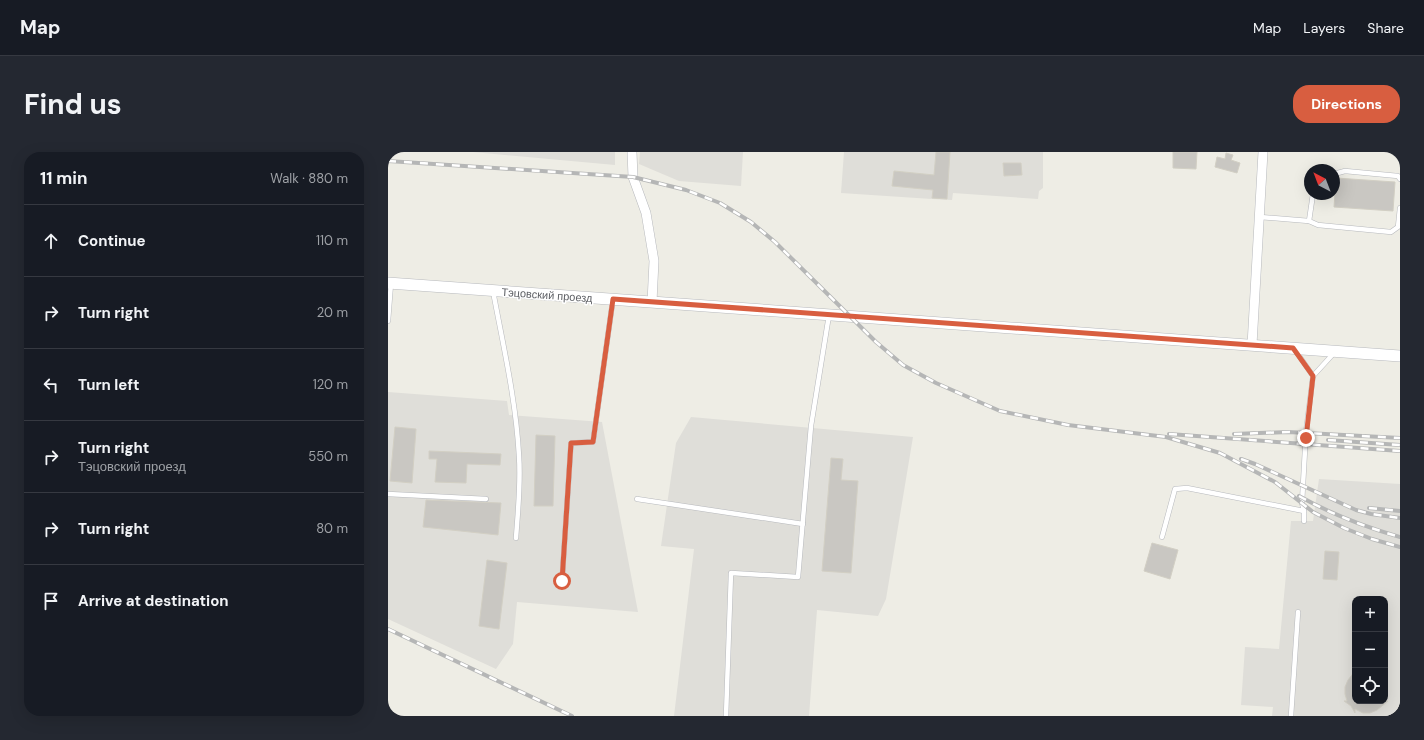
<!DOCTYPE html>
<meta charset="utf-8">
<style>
:root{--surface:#171b24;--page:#242831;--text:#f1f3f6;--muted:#9ea1a6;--line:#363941;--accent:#d85e40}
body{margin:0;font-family:"DM Sans",sans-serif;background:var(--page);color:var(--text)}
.controls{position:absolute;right:12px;bottom:12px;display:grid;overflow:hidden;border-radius:8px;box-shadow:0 4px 16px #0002}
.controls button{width:36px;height:36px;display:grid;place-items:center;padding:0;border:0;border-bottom:1px solid var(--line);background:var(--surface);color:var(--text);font:20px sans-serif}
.compass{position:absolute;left:916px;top:12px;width:36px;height:36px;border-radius:50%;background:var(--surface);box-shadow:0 4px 16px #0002;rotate:318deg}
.stop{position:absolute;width:12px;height:12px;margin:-9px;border:3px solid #d85e40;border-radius:50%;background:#fff}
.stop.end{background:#d85e40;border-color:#fff;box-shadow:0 1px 4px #0008}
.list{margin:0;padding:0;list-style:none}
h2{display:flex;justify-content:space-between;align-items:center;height:52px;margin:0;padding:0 16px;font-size:17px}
h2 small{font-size:13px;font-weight:400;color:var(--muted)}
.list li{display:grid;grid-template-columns:26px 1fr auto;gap:12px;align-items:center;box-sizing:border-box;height:72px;padding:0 16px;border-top:1px solid var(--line)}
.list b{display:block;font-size:15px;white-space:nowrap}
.list p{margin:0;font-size:13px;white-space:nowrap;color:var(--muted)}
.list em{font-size:13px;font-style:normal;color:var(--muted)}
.icon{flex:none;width:22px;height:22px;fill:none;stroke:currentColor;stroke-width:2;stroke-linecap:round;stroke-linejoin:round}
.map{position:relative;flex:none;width:1012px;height:564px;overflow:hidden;border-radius:16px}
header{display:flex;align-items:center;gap:24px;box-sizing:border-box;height:56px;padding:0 20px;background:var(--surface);border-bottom:1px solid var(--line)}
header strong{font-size:19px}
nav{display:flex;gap:22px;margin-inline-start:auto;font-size:14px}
.intro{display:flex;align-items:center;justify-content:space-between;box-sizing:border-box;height:96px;padding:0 24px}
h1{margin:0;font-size:28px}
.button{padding:10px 18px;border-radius:16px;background:var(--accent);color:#fff;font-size:14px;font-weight:700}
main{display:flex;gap:24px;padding:0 24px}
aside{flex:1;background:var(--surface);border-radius:16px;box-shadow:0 4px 16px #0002}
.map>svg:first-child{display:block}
</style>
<header>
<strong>Map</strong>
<nav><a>Map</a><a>Layers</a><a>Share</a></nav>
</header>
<div class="intro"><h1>Find us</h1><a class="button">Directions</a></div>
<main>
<aside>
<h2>11 min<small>Walk · 880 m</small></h2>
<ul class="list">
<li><svg class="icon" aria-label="ahead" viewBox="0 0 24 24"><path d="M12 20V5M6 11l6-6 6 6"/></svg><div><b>Continue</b></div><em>110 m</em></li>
<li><svg class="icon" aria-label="right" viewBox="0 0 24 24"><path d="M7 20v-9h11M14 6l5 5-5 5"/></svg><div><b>Turn right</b></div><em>20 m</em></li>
<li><svg class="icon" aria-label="left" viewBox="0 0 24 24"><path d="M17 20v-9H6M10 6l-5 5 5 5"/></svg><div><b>Turn left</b></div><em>120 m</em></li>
<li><svg class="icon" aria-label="right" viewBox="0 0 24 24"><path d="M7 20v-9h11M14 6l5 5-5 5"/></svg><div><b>Turn right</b><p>Тэцовский проезд</p></div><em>550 m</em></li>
<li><svg class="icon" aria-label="right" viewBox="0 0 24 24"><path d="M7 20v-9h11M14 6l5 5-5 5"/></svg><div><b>Turn right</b></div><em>80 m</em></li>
<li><svg class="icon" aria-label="arrive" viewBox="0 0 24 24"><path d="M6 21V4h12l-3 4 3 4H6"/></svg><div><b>Arrive at destination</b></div></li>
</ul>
</aside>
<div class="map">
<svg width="1012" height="564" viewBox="0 0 1012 564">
<rect width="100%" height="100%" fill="#eeede5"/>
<g fill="#dfded9" fill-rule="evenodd">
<path d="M85,0H227V13Z"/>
<path d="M252,0H355L353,34L291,29L251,12Z"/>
<path d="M456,0H655V36L651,39L650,47L565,41L564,48L544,47L453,41Z"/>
<path d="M0,240L119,249L121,263L214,270L250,460L129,450L125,492L108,517L0,467Z"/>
<path d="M303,265L525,285L498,447L490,464L429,458L421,564H286L306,397L273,394L288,291Z"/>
<path d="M931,327L1012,332V564H884L885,555L853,553L857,495L891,497L903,369H925ZM967,447H997V549H967Z"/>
</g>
<g fill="#c9c7c2" stroke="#d2cfc4">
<path d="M548,0H562L559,47L544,46L545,38L504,34L506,19L546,23Z"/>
<path d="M785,0H809L808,17L785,16Z"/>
<path d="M838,1L845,3L843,8L852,11L849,21L827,15L829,5L837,7Z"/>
<path d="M615,11H633L634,23L616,24Z"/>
<path d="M948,26L1007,30L1005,59L946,55Z"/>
<path d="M7,275L28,277L24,331L2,329Z"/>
<path d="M148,283L167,284L165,354H146Z"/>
<path d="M41,299L113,302L112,313L79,312L78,331L47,330L49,307H41Z"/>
<path d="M443,306L455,307L453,328L470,329L463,421L434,419Z"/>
<path d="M38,348L113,351L110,383L35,375Z"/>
<path d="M764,391L790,398L782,427L756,419Z"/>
<path d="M937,399L951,400L949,428L935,427Z"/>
<path d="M99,408L119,411L111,477L91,474Z"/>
<path d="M967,519V549H1000L989,558L982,561H975L967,557V561L963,554L956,549H959L957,542V535L960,528Z"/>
</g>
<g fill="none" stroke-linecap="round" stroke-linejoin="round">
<defs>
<g id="service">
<path d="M946,22L957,19L1010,24L1012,27"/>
<path d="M872,65L921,69L930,73L1003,80L1010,75L1012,56"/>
<path d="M921,69L925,42"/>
<path d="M105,139C115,193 128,248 131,304C133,331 130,358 128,386"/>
<path d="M0,169L3,131"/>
<path d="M907,198L925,224"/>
<path d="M0,342L98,347"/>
<path d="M249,347L415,372"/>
<path d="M916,369V359L914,351L915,333L918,280L925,224L946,201"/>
<path d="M774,385L787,337L799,336L916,359"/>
<path d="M174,429L183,291L205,290L225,147"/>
<path d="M338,564L343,421L410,425L423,274L441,163"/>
<path d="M903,564L910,460"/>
</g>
<g id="minor">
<path d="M244,0L245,25L258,61L266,109L264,150"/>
<path d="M864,193L875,0"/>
</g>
<path id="tertiary" d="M0,131L1012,204"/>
</defs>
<use href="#service" stroke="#b7b9bd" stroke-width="5.5"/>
<use href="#minor" stroke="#b7b9bd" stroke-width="10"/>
<use href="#tertiary" stroke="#b7b9bd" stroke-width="12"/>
<use href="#service" stroke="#fff" stroke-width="4.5"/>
<use href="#minor" stroke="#fff" stroke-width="9"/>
<use href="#tertiary" stroke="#fff" stroke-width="11"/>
<defs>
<g id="rail">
<path d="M0,9L245,25L298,38L332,51L363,70L387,90L488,190L515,213L548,231L612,259L680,273L778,285L832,301L887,330L925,360L956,376L984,387L1012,395"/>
<path d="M781,282L1012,299"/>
<path d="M846,282L900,280L1012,286"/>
<path d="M940,288L1012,293"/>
<path d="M853,307L867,312L968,358L983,362L1012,366"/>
<path d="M911,344C943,362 977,375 1012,385"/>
<path d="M981,356L1012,359"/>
<path d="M0,477L184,564"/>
</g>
</defs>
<use href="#rail" stroke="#b5b6b6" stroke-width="4"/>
<use href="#rail" stroke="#fff" stroke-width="2.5" stroke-dasharray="8" stroke-linecap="butt"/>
</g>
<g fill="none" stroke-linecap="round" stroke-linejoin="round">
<path stroke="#d85e40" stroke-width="5" d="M174,429L183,291L205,290L225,147L905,196L925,224L918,286"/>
</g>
<g text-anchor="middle" stroke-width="3" stroke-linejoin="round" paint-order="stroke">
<g font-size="11" fill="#5d5f64" stroke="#fff">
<text transform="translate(159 143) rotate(4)" y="4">Тэцовский проезд</text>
</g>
</g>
</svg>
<div class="controls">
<button>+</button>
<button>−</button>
<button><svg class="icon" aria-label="locate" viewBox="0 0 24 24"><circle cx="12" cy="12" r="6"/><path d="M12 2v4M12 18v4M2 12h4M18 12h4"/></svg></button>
</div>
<svg class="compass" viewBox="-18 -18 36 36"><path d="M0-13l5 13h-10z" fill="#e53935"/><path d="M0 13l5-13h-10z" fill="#9ea1a6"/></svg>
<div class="stop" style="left:174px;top:429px"></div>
<div class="stop end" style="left:918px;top:286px"></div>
</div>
</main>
